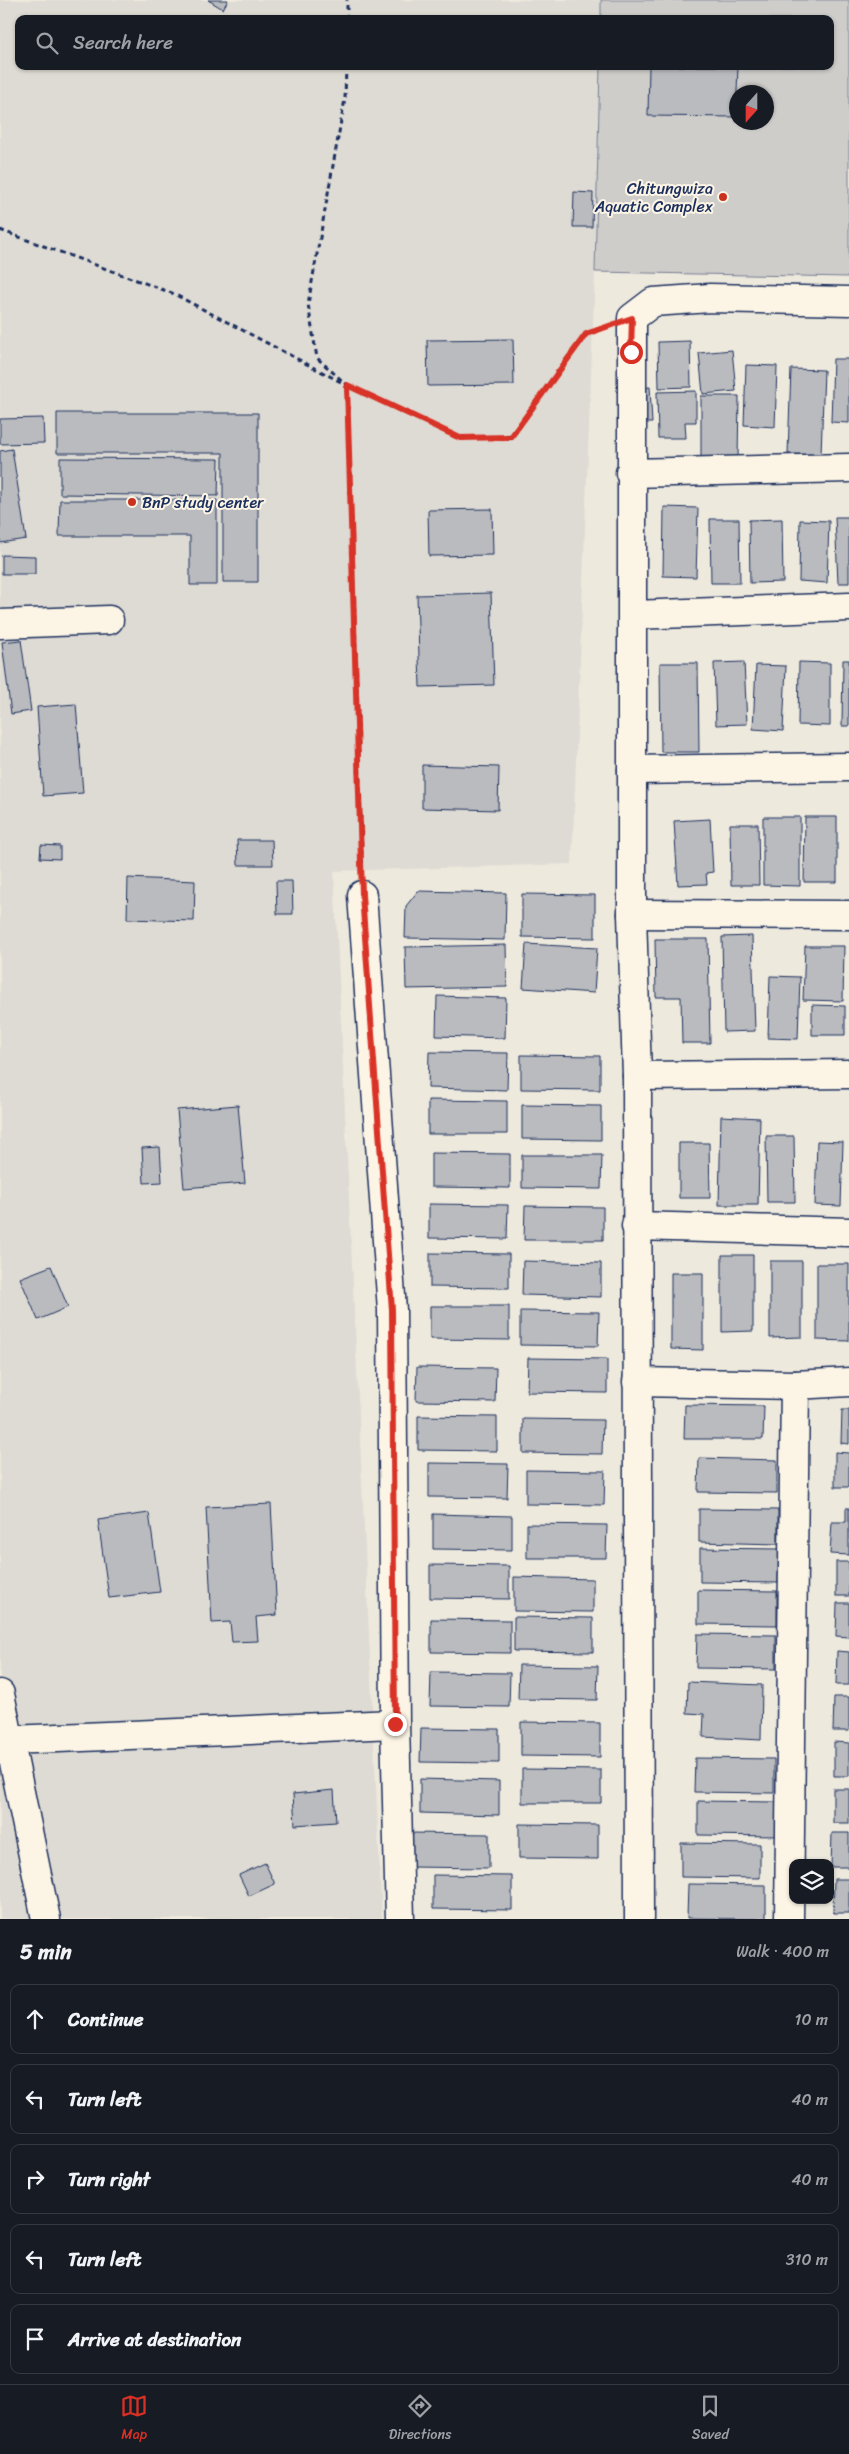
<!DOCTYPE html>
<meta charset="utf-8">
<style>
:root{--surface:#171b24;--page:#20242c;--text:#f1f3f6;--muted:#9ea1a6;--line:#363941;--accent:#d93025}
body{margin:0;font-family:Sriracha,sans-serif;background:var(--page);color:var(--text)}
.controls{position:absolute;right:15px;bottom:15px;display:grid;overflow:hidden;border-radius:10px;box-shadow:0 1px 4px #0004}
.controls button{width:45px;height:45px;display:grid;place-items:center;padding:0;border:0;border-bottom:1px solid var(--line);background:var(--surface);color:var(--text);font:25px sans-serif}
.compass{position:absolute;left:729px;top:85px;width:45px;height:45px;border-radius:50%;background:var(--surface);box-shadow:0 1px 4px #0004;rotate:201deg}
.stop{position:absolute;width:15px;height:15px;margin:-11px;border:4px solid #d93025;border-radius:50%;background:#fff}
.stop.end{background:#d93025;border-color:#fff;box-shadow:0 1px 5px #0008}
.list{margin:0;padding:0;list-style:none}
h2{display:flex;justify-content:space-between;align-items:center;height:65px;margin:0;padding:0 20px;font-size:21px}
h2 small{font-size:16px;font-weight:400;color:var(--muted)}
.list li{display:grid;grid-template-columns:32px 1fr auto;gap:15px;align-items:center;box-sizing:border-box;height:70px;margin:0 10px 10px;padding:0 10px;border:1px solid var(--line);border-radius:10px}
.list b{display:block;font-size:19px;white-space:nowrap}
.list em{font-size:16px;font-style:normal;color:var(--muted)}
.icon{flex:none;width:28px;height:28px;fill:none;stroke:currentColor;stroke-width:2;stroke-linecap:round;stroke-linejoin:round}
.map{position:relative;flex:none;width:849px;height:1919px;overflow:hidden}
.search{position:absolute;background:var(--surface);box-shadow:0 1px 4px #0004;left:15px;right:15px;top:15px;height:55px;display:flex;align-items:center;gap:12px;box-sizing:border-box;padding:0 18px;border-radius:10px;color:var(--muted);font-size:19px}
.sheet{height:465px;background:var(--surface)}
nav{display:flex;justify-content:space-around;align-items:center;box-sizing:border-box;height:70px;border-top:1px solid var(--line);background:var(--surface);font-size:14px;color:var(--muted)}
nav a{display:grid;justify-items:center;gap:2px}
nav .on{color:var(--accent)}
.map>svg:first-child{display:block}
</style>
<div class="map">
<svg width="849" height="1919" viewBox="0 0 849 1919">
<rect width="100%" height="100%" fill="#eee9dd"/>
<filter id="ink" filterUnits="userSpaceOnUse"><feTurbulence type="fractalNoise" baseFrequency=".02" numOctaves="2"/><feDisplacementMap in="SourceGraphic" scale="10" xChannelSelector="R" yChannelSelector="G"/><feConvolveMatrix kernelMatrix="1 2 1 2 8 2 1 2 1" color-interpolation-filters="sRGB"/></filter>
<g filter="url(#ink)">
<path fill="#dedbd4" d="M0,0H601V19H19V66H600L595,272L572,864L334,871L382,1919H0Z"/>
<path fill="#cfcdca" stroke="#757e94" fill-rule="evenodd" d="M601,0H849V277L595,272L600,66H830V19H601ZM736,92H766V122H736Z"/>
<g fill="#babbbe" stroke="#1b2f5e">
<path d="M208,0H228L223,9Z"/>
<path d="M649,66H738L736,117L648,116Z"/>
<path d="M574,192L593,193L592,227H573Z"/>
<path d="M513,339L514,385L428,386L427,340Z"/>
<path d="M690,341L691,387L659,388L658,342Z"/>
<path d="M732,350L736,391L703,394L699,353Z"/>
<path d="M833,359H849V423L831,422Z"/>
<path d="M746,365L777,366L775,427L744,425Z"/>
<path d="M791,369L824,370L821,455L788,454Z"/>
<path d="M650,387L652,423H639L636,388Z"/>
<path d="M696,391V422H685L686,438H658L657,392Z"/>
<path d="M701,396H739L738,459H701Z"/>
<path d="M57,413H258V582H223V453H57Z"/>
<path d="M43,418L44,443L0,444V419Z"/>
<path d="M12,449L26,539L0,543V451Z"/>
<path d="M60,458L219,459L218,496L60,494Z"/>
<path d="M60,500H217V585H190V536H59Z"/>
<path d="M664,507L698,508L696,577L663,576Z"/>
<path d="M492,509L493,555L429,556L428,510Z"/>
<path d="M835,517H849V583H838Z"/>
<path d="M710,519H739L740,583H711Z"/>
<path d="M782,519L783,582L750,583L749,520Z"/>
<path d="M800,520L829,521L827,583L799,581Z"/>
<path d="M2,555L35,556V574H2Z"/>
<path d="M491,593L494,685L420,687L417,595Z"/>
<path d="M21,640L31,711L11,714L2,642Z"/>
<path d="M843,660H849V726H842Z"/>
<path d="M744,662L747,724L716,725L714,663Z"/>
<path d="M799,662L830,663V726L798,725Z"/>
<path d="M660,663H698L699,752H661Z"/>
<path d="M756,665L786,666L783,731L753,729Z"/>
<path d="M76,704L83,793L43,796L37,707Z"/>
<path d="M422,765L499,767L498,810L422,808Z"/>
<path d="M763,817H800V886L763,885Z"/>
<path d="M805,817H837V882H804Z"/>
<path d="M710,819L713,872L706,873L707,884L678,885L674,821Z"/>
<path d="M730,824H758L759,885H731Z"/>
<path d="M237,840H272L273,865H238Z"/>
<path d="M41,845L60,846V859L40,858Z"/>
<path d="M128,878L195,881L194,921L127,919Z"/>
<path d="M276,881H292L293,914H277Z"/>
<path d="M418,891L506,893L505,940L405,938L406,906Z"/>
<path d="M522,894L595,895V938L522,937Z"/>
<path d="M752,936L755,1031L724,1032L722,937Z"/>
<path d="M655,939H708L710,1043H682L681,997H656Z"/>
<path d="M526,944L597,948L594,993L523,988Z"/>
<path d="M506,945L507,987L406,989L405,947Z"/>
<path d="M805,946H844L843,1001L803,1000Z"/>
<path d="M770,976L800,977L798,1039L768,1038Z"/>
<path d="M437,996L506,998L505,1038L436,1036Z"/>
<path d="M812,1005L845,1006V1035H812Z"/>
<path d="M429,1052L508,1053L507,1090L428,1088Z"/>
<path d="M521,1055L600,1056V1090L521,1089Z"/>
<path d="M428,1100L507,1101V1134H428Z"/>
<path d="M238,1105L245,1183L184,1188L177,1110Z"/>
<path d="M522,1105L601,1106V1140L522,1139Z"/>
<path d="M721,1116L760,1118L758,1205H719Z"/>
<path d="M766,1136H794L795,1202H767Z"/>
<path d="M817,1141L843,1142L841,1206L815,1205Z"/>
<path d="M679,1143H709L710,1198H679Z"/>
<path d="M160,1147L162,1182L144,1183L142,1148Z"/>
<path d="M431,1153L510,1154V1188L431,1187Z"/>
<path d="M522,1155H602L601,1189L522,1188Z"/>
<path d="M429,1204L508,1205L507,1239L429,1238Z"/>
<path d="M525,1206L603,1207V1240H524Z"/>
<path d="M430,1253L509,1254V1288L430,1287Z"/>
<path d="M722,1255H753V1331L722,1332Z"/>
<path d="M523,1261L601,1263V1297L522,1295Z"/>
<path d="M770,1261H802V1337L770,1338Z"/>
<path d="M817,1264H849V1341L817,1340Z"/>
<path d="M51,1266L68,1307L38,1320L20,1278Z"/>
<path d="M671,1273H703V1350L671,1349Z"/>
<path d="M430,1306H509V1340L430,1339Z"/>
<path d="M520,1311L599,1312L598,1346L520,1345Z"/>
<path d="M528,1358L607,1359V1393L527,1392Z"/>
<path d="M417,1367L496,1368L495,1402L416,1401Z"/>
<path d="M685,1405L764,1406L763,1439H684Z"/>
<path d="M842,1410H849V1444L841,1443Z"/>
<path d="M418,1416L497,1417V1451L418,1450Z"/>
<path d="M523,1419L603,1420L602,1454L523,1453Z"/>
<path d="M835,1452L849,1453V1487H835Z"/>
<path d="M699,1458L777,1460V1493L698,1492Z"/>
<path d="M429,1463L508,1464L507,1498L429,1497Z"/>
<path d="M526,1470L605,1471L604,1505L526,1504Z"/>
<path d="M271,1504L277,1615L256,1617L258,1641L232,1642L230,1622L212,1623L206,1507Z"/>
<path d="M846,1508H849V1555L830,1554L832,1522H846Z"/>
<path d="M699,1509L778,1510V1544L699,1542Z"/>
<path d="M149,1513L160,1592L109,1598L98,1520Z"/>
<path d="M433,1514L512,1516V1550L433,1549Z"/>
<path d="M527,1524L607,1525L606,1558H527Z"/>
<path d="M700,1548L779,1549L778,1583L700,1582Z"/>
<rect x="836" y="1562" width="13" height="34"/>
<path d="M430,1565L509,1566V1599L430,1598Z"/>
<path d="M514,1577L593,1579V1612L514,1611Z"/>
<path d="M698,1590L777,1591V1625L698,1624Z"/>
<path d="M837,1603H849V1637L836,1636Z"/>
<path d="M514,1617L593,1618V1652L514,1651Z"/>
<path d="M431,1619L510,1620V1653L431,1652Z"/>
<path d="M697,1634L776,1635V1669L696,1668Z"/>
<path d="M837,1651L849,1652V1685H836Z"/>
<path d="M519,1665L598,1666L597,1700L518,1699Z"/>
<path d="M431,1672L510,1673L509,1707L430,1706Z"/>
<path d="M688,1682L762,1685L761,1740L703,1737L704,1714L687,1713Z"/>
<path d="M834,1697H849V1731H833Z"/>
<path d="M521,1722L600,1723V1757L521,1756Z"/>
<path d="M421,1728L499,1729V1763L420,1762Z"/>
<path d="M834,1742L849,1743V1776H834Z"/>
<path d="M695,1758L774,1759V1793L694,1792Z"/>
<path d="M522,1769L601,1770V1803H522Z"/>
<path d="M420,1779L499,1781V1815L420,1813Z"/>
<rect x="833" y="1789" width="16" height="34"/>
<path d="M334,1790L336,1822L295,1825L293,1794Z"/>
<path d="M698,1801L777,1802V1836L698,1835Z"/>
<path d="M519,1824L598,1825V1859L519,1858Z"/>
<path d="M410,1833L489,1834V1868L410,1867Z"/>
<path d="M832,1833H849V1867H831Z"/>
<path d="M681,1843L760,1844V1878L681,1877Z"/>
<path d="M265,1863L275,1884L249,1896L239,1875Z"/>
<path d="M433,1875L512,1876V1910L433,1909Z"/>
<path d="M834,1879H849V1913H833Z"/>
<path d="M688,1884L766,1885V1919L687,1918Z"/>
</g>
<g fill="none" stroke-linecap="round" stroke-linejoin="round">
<defs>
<g id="minor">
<path d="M630,473L849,468"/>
<path d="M633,615L849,607"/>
<path d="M0,624L109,620"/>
<path d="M632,770L849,767"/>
<path d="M362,895L392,1310L395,1724L400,1919"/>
<path d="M632,914L849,915"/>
<path d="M637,1076L849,1074"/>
<path d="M636,1226L849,1232"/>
<path d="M637,1382L795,1385L849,1382"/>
<path d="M0,1694L46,1919"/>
<path d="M10,1740L395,1724"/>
<path d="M639,1919L637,1076L632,914V318L653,302L710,298L849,301"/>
<path d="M789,1919L795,1385"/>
</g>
</defs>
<use href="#minor" stroke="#1b2f5e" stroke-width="31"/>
<g stroke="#1b2f5e" stroke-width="3" stroke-dasharray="5 4" stroke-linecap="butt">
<path d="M347,19V0"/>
<path d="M346,66L345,99L308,304L317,358L347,385L362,868"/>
<path d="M0,230L172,293L341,382"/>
<path d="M347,385L460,438L511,437L586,334L603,328"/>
</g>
<use href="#minor" stroke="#fcf5e5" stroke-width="28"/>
</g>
</g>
<g fill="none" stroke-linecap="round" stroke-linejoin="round" filter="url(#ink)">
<path stroke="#d93025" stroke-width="6" d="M395,1724L392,1310L362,895L347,385L460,438L511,437L586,334L632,318L631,352"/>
</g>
<g fill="#c8321e" stroke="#fcf5e5" stroke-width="2">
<circle cx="723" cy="197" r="5"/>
<circle cx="132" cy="502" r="5"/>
</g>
<g text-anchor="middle" stroke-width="4" stroke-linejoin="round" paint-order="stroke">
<g font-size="16" fill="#1b2f5e" stroke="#fcf5e5" text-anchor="end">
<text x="713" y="194">Chitungwiza<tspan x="713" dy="18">Aquatic Complex</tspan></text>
<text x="142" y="508" text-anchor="start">BnP study center</text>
</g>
</g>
</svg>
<div class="controls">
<button><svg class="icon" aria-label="layers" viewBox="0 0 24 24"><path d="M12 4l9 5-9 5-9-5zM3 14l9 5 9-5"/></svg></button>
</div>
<svg class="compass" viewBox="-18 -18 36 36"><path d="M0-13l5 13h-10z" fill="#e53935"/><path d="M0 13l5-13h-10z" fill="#9ea1a6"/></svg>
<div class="stop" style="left:631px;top:352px"></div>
<div class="stop end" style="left:395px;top:1724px"></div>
<div class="search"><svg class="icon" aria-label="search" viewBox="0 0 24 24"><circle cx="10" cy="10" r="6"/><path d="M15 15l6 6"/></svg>Search here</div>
</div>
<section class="sheet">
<h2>5 min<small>Walk · 400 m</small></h2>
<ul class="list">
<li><svg class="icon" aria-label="ahead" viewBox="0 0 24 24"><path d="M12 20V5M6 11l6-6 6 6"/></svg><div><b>Continue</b></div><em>10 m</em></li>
<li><svg class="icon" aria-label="left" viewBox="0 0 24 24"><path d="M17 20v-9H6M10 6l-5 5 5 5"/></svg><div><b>Turn left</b></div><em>40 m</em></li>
<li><svg class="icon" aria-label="right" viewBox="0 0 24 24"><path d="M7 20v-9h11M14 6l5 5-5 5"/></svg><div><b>Turn right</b></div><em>40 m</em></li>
<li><svg class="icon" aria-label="left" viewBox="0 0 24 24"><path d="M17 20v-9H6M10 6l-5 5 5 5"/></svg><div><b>Turn left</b></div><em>310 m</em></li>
<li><svg class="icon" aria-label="arrive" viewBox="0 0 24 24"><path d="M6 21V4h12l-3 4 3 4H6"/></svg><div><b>Arrive at destination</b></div></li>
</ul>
</section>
<nav>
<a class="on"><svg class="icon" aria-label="map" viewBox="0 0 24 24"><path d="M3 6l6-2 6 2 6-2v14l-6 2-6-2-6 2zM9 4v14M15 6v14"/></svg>Map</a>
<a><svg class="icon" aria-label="directions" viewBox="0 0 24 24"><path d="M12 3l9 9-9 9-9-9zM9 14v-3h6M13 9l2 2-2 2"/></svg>Directions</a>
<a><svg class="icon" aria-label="saved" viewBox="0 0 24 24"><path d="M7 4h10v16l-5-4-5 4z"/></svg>Saved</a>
</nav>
